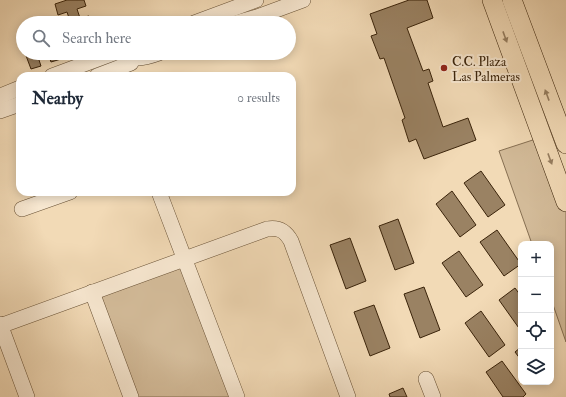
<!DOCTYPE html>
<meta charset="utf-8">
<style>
:root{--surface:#fff;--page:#f6f6f7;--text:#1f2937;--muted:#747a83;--line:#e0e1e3}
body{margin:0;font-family:"IM FELL Double Pica",serif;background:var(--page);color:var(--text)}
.controls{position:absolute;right:12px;bottom:12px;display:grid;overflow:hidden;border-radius:8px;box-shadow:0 2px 10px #0003}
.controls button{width:36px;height:36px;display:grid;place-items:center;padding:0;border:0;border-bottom:1px solid var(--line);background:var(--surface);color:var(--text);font:20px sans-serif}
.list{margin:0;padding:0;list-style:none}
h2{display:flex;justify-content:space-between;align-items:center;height:52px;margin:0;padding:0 16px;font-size:17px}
h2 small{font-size:13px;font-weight:400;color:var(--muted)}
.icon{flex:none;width:22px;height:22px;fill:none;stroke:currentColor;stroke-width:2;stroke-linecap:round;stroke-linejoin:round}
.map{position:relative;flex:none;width:566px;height:397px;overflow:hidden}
.search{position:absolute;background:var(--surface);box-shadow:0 2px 10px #0003;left:16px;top:16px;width:280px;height:44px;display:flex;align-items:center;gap:10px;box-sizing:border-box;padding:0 14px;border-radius:22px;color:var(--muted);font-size:15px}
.panel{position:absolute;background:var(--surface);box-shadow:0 2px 10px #0003;left:16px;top:72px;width:280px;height:124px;border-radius:12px}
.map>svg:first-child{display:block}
</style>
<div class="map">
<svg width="566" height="397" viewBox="0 0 566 397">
<rect width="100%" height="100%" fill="#f2dab6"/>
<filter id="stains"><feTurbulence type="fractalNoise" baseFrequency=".005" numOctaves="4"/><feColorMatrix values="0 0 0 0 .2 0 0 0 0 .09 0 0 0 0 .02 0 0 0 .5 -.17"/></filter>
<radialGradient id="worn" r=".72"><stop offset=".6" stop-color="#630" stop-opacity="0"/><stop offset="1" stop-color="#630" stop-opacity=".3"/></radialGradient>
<g fill="#d3bb99" stroke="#866f52">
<path d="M542,137L566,202V342L551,299V244H532L499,151Z"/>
<path d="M184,258L237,397H131L92,292Z"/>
</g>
<g fill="#9a8263" stroke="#3a230a">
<path d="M67,0H84L86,6L77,9L80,18L89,16L91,23H64L70,21L67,12L58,15L55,4Z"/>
<path d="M409,0H427L433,18L407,28L423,71L429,69L433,81L428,83L443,127L468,118L476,140L424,159L416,139L409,142L402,120L405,118L384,58L380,59L371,36L377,34L370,14Z"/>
<path d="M25,53H59L61,59L51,62L48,54L38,57L41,66L31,69Z"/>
<path d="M481,171L505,205L488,217L464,183Z"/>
<path d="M452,191L476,225L460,237L436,204Z"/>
<path d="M398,219L414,263L395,270L379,226Z"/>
<path d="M497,230L521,264L504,276L480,242Z"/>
<path d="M350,238L366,281L346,289L330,245Z"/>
<path d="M459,251L483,285L466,297L442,263Z"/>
<path d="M424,287L440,330L420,338L404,294Z"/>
<path d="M515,288L521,296V331L499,300Z"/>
<path d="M374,305L390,348L370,356L354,312Z"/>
<path d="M481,311L505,345L489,357L465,323Z"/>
<path d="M521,347V360L515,352Z"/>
<path d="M502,361L526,394L523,397H503L486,372Z"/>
<path d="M403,388L407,397H390L389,394Z"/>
</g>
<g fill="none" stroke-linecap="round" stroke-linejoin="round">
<defs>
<g id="minor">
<path d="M194,23L256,0"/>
<path d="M236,23L257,17L303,0"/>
<path d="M118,53C136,59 140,60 159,53"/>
<path d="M52,76L114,53"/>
<path d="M97,76L131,63"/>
<path d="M0,96L20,88"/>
<path d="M0,111L20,104"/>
<path d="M159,192L237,397"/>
<path d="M22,209L70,192"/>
<path d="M92,292L131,397"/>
<path d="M0,324L27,397"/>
<path d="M0,326L267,229C278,227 285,230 291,241L348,397"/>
<path d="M426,379L433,397"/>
</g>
<g id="major">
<path d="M492,0L566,202"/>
<path d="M512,0L566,144"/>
</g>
</defs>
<use href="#minor" stroke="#685135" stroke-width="16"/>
<use href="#major" stroke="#3a230a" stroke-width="20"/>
<use href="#minor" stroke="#f7e7d0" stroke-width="15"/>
<use href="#major" stroke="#f2dab6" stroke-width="19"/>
</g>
<defs><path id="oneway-solid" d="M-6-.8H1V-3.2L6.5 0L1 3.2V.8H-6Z"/></defs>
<g fill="#967e60">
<use href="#oneway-solid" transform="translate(505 37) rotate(70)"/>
<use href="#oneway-solid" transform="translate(547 95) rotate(-110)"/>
<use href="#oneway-solid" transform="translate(550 159) rotate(70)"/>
</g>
<circle fill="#8f2418" stroke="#f7e7d0" stroke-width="1.5" cx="444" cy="68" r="4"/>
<g text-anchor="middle" stroke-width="4" stroke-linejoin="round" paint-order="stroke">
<g font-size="13" fill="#3a230a" stroke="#f7e7d0" text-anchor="start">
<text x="452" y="66">C.C. Plaza<tspan x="452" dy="15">Las Palmeras</tspan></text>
</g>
</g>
<rect width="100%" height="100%" filter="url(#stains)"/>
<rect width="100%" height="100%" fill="url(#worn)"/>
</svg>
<div class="controls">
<button>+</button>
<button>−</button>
<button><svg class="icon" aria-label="locate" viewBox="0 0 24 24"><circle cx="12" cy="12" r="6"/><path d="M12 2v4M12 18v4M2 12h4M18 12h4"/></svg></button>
<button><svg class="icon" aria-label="layers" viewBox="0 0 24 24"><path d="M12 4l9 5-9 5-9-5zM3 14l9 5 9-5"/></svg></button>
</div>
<div class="search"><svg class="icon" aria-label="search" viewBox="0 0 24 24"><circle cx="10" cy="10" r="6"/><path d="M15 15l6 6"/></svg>Search here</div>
<section class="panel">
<h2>Nearby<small>0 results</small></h2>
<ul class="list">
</ul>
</section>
</div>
